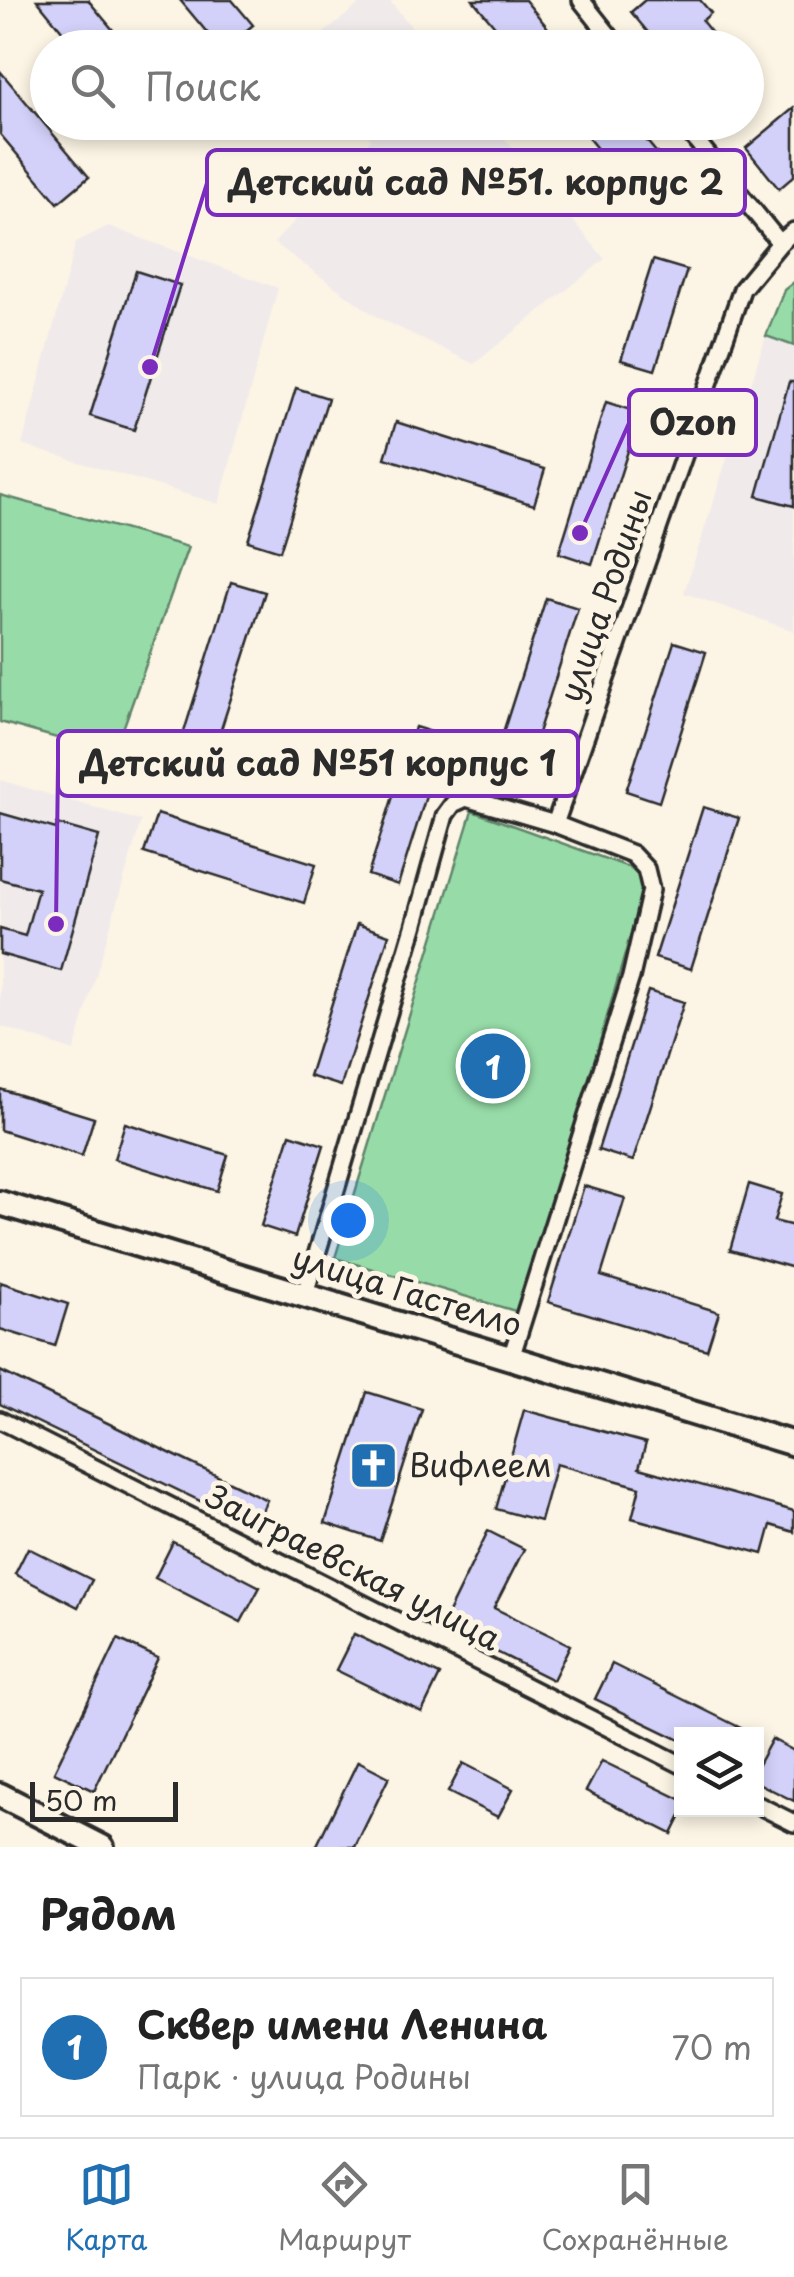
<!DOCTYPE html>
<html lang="ru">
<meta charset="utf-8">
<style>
:root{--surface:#fff;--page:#f6f6f6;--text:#222;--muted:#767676;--line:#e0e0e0;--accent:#1f6fb2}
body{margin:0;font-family:"Playpen Sans",sans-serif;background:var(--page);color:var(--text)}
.controls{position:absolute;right:30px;bottom:30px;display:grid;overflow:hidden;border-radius:0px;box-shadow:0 5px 15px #0003}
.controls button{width:90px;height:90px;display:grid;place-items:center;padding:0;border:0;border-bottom:2px solid var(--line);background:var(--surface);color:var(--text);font:50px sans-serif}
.scale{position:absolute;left:30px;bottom:25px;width:148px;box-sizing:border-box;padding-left:10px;border:5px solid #2b2b2b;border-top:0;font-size:28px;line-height:35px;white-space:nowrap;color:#2b2b2b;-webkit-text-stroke:8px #fcf5e5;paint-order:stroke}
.you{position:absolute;left:348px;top:1220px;width:35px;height:35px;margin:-25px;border:8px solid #fff;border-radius:50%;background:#1a73e8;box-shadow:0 0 0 15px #1a73e833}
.badge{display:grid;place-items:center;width:65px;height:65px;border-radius:50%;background:var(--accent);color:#fff;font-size:32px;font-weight:700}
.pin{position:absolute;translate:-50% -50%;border:5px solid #fff;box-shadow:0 2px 10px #0006}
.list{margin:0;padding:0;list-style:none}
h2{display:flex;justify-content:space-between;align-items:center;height:130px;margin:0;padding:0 40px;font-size:42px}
h2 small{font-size:32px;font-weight:400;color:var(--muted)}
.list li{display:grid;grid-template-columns:65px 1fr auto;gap:30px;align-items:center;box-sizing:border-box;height:140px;margin:0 20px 20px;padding:0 20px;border:2px solid var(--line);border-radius:0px}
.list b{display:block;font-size:38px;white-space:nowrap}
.list p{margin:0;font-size:32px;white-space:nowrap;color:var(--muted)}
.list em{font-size:32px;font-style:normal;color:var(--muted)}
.icon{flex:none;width:55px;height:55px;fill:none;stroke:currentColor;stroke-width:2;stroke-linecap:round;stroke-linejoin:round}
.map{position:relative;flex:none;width:794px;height:1847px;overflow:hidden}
.search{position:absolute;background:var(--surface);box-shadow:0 5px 15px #0003;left:30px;right:30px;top:30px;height:110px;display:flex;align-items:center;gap:25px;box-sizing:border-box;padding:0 35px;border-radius:55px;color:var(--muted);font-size:38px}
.sheet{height:290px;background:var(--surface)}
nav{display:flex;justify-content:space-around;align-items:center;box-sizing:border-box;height:140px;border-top:2px solid var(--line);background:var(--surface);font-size:28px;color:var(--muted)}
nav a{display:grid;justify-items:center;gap:5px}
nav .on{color:var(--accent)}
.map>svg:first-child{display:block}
</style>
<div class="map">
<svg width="794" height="1847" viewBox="0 0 794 1847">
<rect width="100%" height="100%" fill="#fcf5e5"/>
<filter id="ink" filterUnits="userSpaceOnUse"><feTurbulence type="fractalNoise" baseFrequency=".01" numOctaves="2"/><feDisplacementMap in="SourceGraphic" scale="20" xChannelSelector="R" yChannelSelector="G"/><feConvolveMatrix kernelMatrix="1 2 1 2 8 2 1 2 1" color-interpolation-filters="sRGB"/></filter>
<g filter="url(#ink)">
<g fill="#f0eaeb">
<path d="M364,0H389L428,47H307Z"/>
<path d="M491,122L605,259L474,364L377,317L274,243L371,139L358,123Z"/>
<path d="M108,226L278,288L219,504L22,445L76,242Z"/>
<path d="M766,336L794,346V631L684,593Z"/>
<path d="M0,780L141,821L74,1051L0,1026Z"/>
</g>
<g fill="#97dca8" stroke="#61846a" stroke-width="2.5">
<path d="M794,282V346L766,336L784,290Z"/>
<path d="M0,495L188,547L114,754L0,722Z"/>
<path d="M472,811L648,874L522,1313L335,1258Z"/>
</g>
<g fill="#d3d1f9" stroke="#2b2b2b" stroke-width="2.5">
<path d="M37,0H88L128,48H76Z"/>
<path d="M180,0H232L253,25L225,48H220Z"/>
<path d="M473,0H525L552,33L534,48H513Z"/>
<path d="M645,0H700L711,13L702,21L724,48H661L631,12Z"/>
<path d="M0,71L89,177L58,203L0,134Z"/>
<path d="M794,108V176L779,189L746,148Z"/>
<path d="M575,122H631L681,182L648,210Z"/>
<path d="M653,260L687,270L655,370L621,360Z"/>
<path d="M136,271L180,285L134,430L90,416Z"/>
<path d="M789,382H794V506L757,496Z"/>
<path d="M296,388L328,398L280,551L248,541Z"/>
<path d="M606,402L640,413L592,564L559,553Z"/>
<path d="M396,422L545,469L534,505L385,458Z"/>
<path d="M231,582L265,592L216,745L183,735Z"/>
<path d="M546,598L578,608L531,755L499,745Z"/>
<path d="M674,642L706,652L659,802L626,791Z"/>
<path d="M415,727L445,736L398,885L368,875Z"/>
<path d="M703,807L739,818L691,969L655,958Z"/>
<path d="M0,813L56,829L57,824L99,836L61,971L0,954V929L25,936L38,889L0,879Z"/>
<path d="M157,814L316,864L304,903L144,853Z"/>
<path d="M357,924L389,935L341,1086L309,1076Z"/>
<path d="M648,991L684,1002L633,1161L598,1150Z"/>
<path d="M0,1089L94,1118L82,1156L0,1130Z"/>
<path d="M125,1123L228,1155L217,1191L114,1159Z"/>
<path d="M290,1134L324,1145L295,1237L261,1226Z"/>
<path d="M749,1184L782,1194L774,1221L794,1226V1268L730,1250Z"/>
<path d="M584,1186L625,1198L601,1276L719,1312L707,1350L548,1302Z"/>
<path d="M0,1282L68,1304L55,1346L0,1329Z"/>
<path d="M0,1371L267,1500L254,1527L0,1404Z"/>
<path d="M367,1392L422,1409L380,1541L325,1523Z"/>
<path d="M524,1410L646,1443L639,1468L794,1511V1532L771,1525L763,1554L632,1518L640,1487L556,1464L540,1521L496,1509Z"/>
<path d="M488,1531L524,1549L494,1608L570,1645L553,1680L442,1625Z"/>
<path d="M173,1542L260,1587L241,1622L155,1578Z"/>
<path d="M28,1548L92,1580L78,1607L15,1574Z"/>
<path d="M354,1634L440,1675L422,1712L336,1670Z"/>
<path d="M118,1639L158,1658L94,1791L54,1772Z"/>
<path d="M612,1664L753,1734H682V1741L595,1699Z"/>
<path d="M772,1739L794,1751V1801L756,1782V1768Z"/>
<path d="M358,1761L389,1777L355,1847H316Z"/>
<path d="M602,1761L682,1800V1814L672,1834L586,1791Z"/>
<path d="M463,1763L513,1789L498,1817L448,1792Z"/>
</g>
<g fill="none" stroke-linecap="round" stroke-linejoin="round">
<defs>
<g id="street">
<path d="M581,0L619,48"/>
<path d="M681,122L780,243"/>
<path d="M555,824L742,289L780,243L794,231"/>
<path d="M305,1294L414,927L445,815L453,804L466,798L555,824L632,854L646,869L651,890L631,977L511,1358"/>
<path d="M0,1420L682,1765"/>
<path d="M756,1804L794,1823"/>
</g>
<g id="secondary">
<path d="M0,1203L794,1444"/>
<path d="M0,1795L102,1847"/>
</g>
</defs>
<use href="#street" stroke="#2b2b2b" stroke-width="22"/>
<use href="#secondary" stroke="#2b2b2b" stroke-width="30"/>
<use href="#street" stroke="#fcf5e5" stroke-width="15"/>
<use href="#secondary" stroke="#fcf5e5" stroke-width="22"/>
</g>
</g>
<defs>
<symbol id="church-square" viewBox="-11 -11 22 22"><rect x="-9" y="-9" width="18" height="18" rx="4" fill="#1f6fb2" stroke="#fcf5e5"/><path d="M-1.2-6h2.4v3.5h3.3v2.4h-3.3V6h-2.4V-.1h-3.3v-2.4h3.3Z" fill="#fff"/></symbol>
</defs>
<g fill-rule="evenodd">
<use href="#church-square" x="346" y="1438" width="55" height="55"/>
</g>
<g text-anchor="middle" stroke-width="10" stroke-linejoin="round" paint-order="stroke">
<g font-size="32" fill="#2b2b2b" stroke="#fcf5e5">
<text transform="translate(606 596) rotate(-71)" y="11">улица Родины</text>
<text transform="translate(407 1292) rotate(17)" y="11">улица Гастелло</text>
<text transform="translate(353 1568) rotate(27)" y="11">Заиграевская улица</text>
</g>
<g font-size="32" fill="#2b2b2b" stroke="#fcf5e5" text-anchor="start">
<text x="409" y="1477">Вифлеем</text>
</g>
</g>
<path fill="none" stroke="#7b2cbf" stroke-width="4" d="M150 367L207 183M580 533L629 423M56 924L58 764"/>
<g fill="#7b2cbf" stroke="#fcf5e5" stroke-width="4">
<circle cx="150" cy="367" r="10"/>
<circle cx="580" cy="533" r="10"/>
<circle cx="56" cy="924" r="10"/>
</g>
<g fill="#fcf5e5" stroke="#7b2cbf" stroke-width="4">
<rect x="207" y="150" width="538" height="65" rx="10"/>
<rect x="629" y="390" width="127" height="65" rx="10"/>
<rect x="58" y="731" width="520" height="65" rx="10"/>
</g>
<g font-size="35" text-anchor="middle" font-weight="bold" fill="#2b2b2b">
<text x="476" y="195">Детский сад №51. корпус 2</text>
<text x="693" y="435">Ozon</text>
<text x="318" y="776">Детский сад №51 корпус 1</text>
</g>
</svg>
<div class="controls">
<button><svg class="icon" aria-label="layers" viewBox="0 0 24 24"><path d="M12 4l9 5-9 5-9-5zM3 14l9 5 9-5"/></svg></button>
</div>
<div class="scale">50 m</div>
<div class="you"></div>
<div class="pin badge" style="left:493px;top:1066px">1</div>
<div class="search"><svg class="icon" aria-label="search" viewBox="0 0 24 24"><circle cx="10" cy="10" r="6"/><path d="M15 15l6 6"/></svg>Поиск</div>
</div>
<section class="sheet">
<h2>Рядом<small></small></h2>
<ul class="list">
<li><span class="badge">1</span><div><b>Сквер имени Ленина</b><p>Парк · улица Родины</p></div><em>70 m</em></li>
</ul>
</section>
<nav>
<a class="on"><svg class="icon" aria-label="map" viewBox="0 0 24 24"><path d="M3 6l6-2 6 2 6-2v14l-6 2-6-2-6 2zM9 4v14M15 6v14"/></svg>Карта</a>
<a><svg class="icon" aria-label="directions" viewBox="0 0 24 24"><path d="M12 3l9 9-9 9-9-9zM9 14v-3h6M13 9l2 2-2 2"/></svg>Маршрут</a>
<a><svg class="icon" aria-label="saved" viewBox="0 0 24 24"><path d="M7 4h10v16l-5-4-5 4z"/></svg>Сохранённые</a>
</nav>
